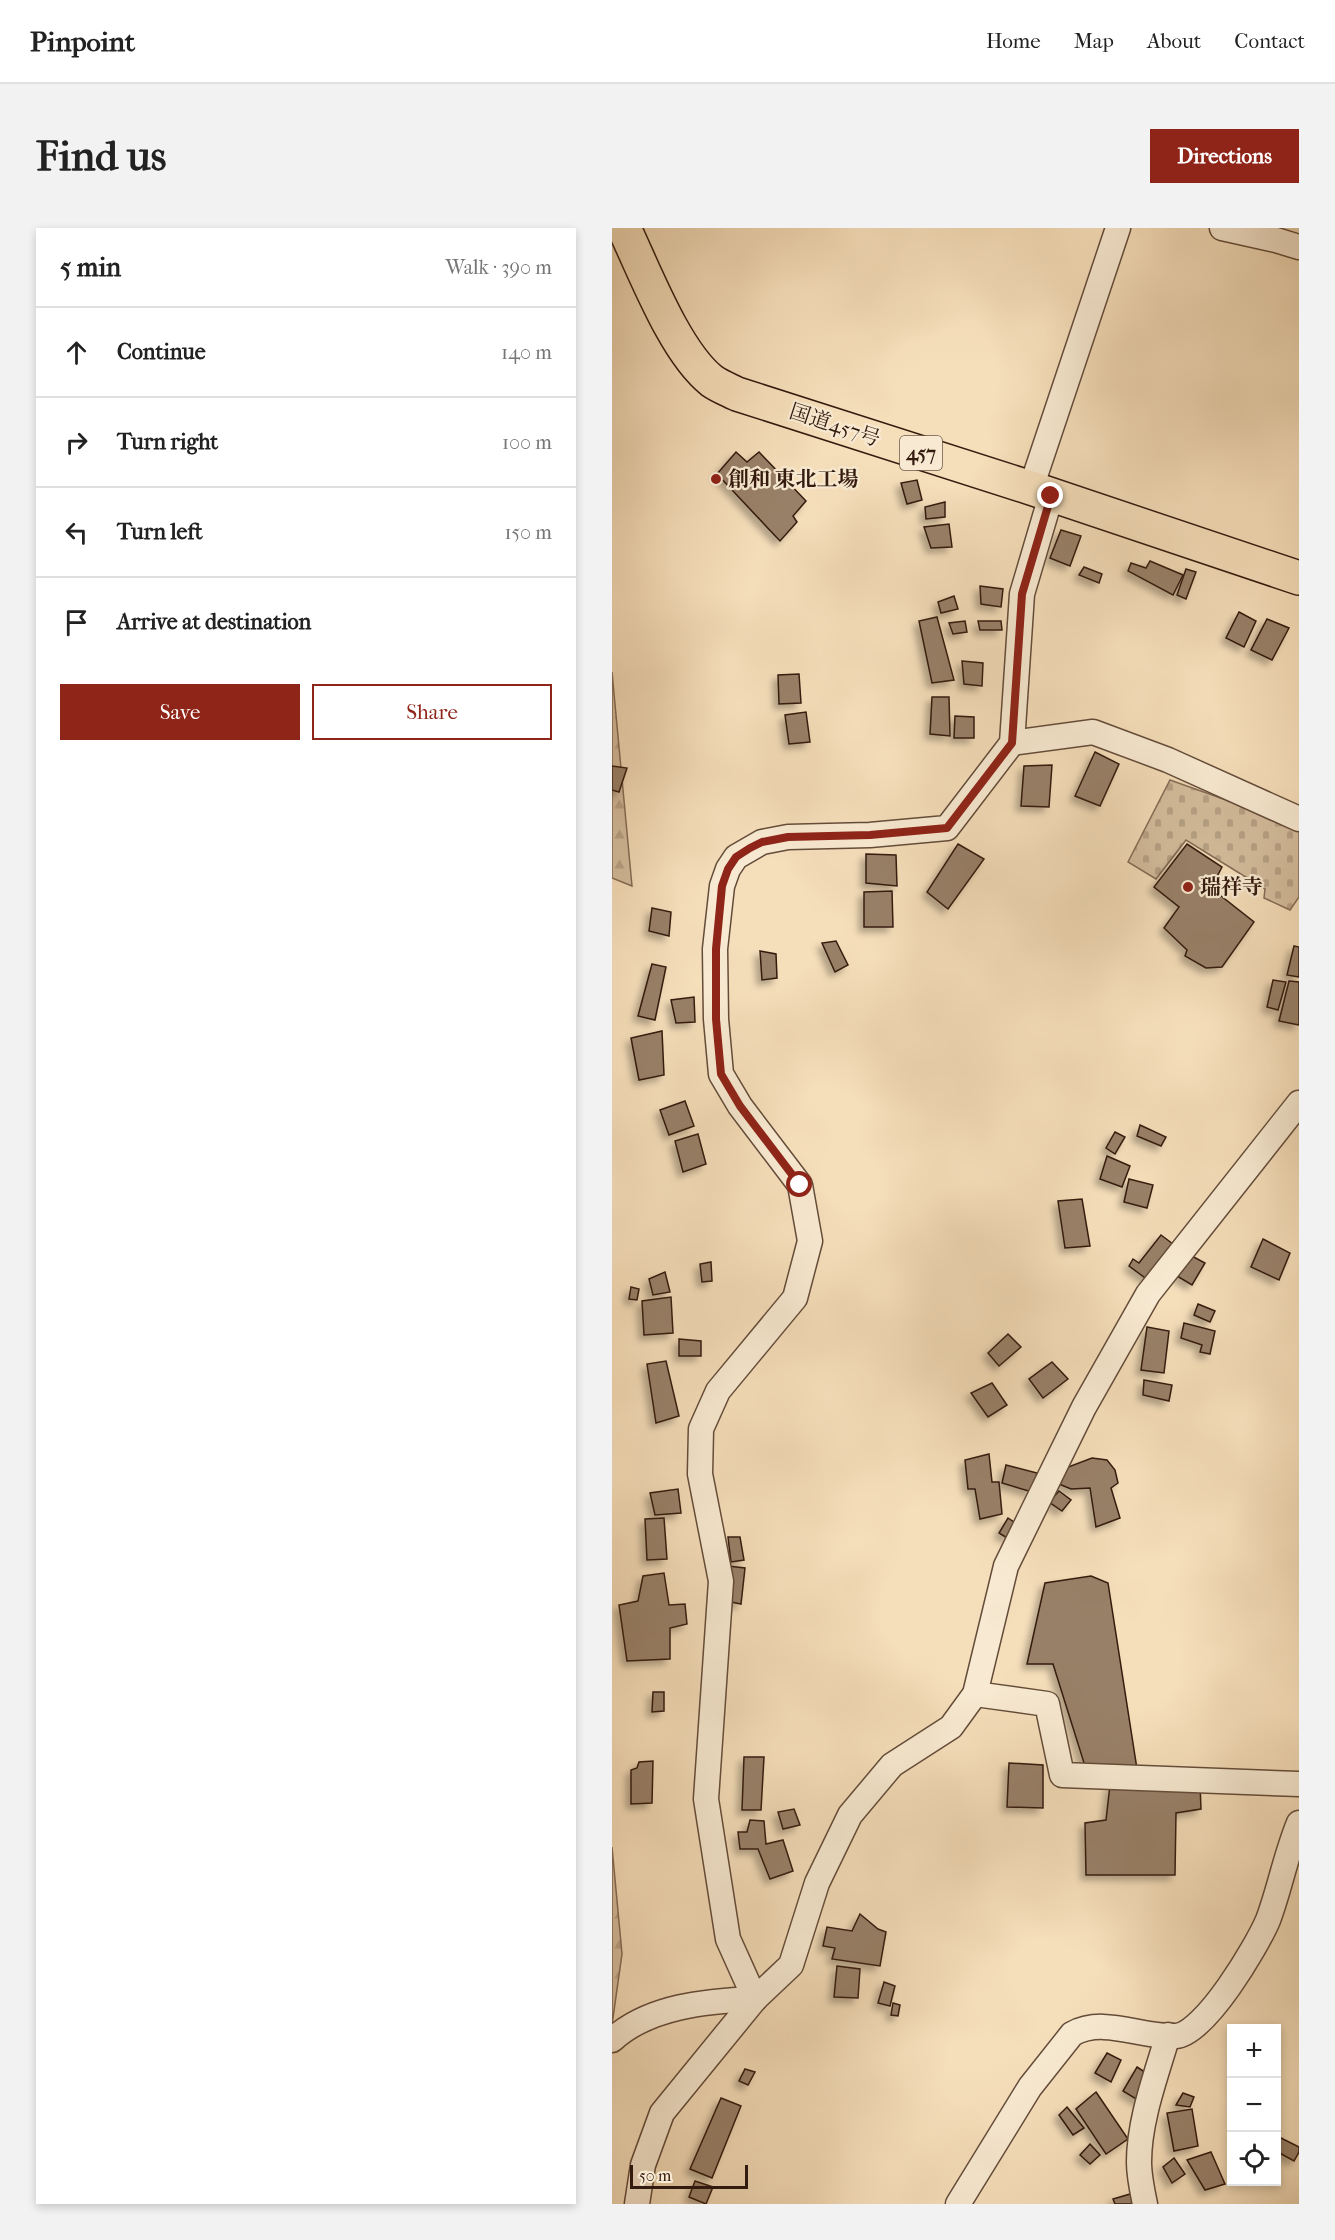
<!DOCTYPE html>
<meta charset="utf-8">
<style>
:root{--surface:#fff;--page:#f2f2f2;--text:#222;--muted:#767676;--line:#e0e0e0;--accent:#8f2418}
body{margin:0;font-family:"IM FELL French Canon","Noto Serif JP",serif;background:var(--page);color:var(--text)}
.controls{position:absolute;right:18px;bottom:18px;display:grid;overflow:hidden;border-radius:0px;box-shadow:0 3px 9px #0003}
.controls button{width:54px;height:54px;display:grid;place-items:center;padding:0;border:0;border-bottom:2px solid var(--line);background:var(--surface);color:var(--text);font:30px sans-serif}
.scale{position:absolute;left:18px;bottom:15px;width:118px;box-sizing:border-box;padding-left:6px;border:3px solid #341b0f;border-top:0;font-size:16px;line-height:21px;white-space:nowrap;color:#341b0f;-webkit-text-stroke:4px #f8ead2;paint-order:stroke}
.stop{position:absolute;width:18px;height:18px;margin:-14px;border:4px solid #8f2418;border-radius:50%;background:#fff}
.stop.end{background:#8f2418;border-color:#fff;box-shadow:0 2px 6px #0008}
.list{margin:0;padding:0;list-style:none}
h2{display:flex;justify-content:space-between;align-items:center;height:78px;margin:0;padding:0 24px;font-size:26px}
h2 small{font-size:20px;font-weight:400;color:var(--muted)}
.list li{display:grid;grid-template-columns:39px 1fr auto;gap:18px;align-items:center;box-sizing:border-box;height:90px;padding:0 24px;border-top:2px solid var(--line)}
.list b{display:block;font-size:22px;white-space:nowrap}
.list em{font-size:20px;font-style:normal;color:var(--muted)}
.actions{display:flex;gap:12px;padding:18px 24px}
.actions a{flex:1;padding:14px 0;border:2px solid var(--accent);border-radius:0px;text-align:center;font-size:21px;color:var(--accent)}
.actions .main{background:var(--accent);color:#fff}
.icon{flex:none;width:33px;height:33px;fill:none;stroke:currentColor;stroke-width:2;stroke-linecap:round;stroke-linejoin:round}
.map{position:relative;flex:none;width:687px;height:1976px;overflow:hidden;border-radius:0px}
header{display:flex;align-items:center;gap:36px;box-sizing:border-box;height:84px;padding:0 30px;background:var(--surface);border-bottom:2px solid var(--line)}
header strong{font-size:28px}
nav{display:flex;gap:33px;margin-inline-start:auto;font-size:21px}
.intro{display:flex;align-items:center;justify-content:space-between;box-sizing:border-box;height:144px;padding:0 36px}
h1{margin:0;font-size:42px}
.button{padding:15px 27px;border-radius:0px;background:var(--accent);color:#fff;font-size:21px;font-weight:700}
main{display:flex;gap:36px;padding:0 36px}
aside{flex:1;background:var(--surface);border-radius:0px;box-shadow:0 3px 9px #0003}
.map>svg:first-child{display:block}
</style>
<header>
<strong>Pinpoint</strong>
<nav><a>Home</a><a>Map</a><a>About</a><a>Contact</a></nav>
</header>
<div class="intro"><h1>Find us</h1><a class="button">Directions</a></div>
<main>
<aside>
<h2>5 min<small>Walk · 390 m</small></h2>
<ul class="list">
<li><svg class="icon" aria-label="ahead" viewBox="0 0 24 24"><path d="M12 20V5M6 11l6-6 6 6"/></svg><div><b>Continue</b></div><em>140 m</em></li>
<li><svg class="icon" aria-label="right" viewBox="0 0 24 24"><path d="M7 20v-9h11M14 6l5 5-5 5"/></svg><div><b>Turn right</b></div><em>100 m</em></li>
<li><svg class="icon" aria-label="left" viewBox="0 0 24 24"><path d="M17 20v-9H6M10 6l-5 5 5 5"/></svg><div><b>Turn left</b></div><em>150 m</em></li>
<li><svg class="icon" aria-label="arrive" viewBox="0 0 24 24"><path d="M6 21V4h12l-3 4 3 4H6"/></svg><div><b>Arrive at destination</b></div></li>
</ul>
<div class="actions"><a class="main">Save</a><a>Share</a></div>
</aside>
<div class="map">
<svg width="687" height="1976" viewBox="0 0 687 1976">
<defs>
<pattern id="forest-firs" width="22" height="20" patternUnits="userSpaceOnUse" patternTransform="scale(1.5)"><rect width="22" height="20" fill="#d4bd9d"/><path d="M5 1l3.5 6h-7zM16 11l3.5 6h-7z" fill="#b7a286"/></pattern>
<pattern id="cemetery-stones" width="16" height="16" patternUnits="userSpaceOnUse" patternTransform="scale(1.5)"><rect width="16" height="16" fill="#d4bd9d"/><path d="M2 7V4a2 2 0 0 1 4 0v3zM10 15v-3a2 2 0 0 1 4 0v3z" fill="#b7a286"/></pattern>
<filter id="shadow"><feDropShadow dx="-5" dy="5" stdDeviation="3" flood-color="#0004"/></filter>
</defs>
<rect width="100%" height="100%" fill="#f5deba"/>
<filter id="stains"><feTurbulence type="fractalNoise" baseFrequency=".00333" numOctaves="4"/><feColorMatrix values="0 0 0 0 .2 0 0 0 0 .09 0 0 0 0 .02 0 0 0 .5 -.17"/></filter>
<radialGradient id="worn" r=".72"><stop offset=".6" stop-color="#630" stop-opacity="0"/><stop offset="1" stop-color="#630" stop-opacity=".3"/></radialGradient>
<g fill="url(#forest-firs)" stroke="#846c56" stroke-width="1.5">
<path d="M0,444L20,658L0,650Z"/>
<path d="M0,1619L10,1726L0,1797Z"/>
</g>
<path fill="url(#cemetery-stones)" stroke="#846c56" stroke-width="1.5" d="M558,552L687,598V669L678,682L652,670L653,661L574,612L544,651L516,634Z"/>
<g fill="#988068" stroke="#341b0f" stroke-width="1.5" filter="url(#shadow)">
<path d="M124,224L135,234L147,224L194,273L181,288L185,294L168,313L105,246Z"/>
<path d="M305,252L310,272L295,276L289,255Z"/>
<path d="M333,274V289L314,291L313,279Z"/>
<path d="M337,296L340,319L319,320L312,299Z"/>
<path d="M449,302L469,308L458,338L438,330Z"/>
<path d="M538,333L571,347L561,367L516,343L519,335L534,340Z"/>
<path d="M472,339L490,346L487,355L467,347Z"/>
<path d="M574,341L584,344L574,371L565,367Z"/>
<path d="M368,358L391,361L389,379L369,376Z"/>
<path d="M342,368L346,381L329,385L326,374Z"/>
<path d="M627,384L644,393L632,419L614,410Z"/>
<path d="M325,389L342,452L320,455L307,393Z"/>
<path d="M655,391L677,400L660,432L639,422Z"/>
<path d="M353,393L355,404L341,406L337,395Z"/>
<path d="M366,393H389L390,402H368Z"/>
<path d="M350,433L371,435L370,458L352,456Z"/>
<path d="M187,446L189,475L167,476L166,447Z"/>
<path d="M320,469H337L338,508L318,506Z"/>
<path d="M194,484L198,514L177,516L173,487Z"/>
<path d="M343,488L362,489V510H342Z"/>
<path d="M483,524L507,536L488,578L463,568Z"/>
<path d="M440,537L437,579L409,578L412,538Z"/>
<path d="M0,538L15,540L7,564L0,562Z"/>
<path d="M346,616L372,631L336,681L315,664Z"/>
<path d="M575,616L610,639L599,660L642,694L610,739L594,740L573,728L575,722L552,700L567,679L542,659Z"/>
<path d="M254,626L284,627L285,658L254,655Z"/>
<path d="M280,663L281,699H252V664Z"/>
<path d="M40,680L59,684L57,708L37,703Z"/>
<path d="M224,713L236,737L223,744L210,715Z"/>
<path d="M682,718L687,719V749L675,747Z"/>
<path d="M148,723L164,726L165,750L150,752Z"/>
<path d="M40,736L54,739L43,792L26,788Z"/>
<path d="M661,752L674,754L666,782L655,779Z"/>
<path d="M677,753L687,754V797L667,793Z"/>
<path d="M82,769L83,794L64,795L59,772Z"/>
<path d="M50,803L52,847L27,852L19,810Z"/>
<path d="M73,873L82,898L57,907L48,882Z"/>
<path d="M528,897L554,909L549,918L525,908Z"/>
<path d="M503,904L513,909L503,926L494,920Z"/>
<path d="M86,906L94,936L71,944L63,913Z"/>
<path d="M495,928L518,938L510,959L488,951Z"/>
<path d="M517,951L541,957L535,980L512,974Z"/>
<path d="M470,971L478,1018L453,1020L446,973Z"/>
<path d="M549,1007L565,1019L536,1052L517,1038L521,1031L527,1035Z"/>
<path d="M651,1011L678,1025L667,1052L639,1039Z"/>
<path d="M578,1027L593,1035L580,1057L565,1048Z"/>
<path d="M99,1034L100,1053L90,1054L88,1036Z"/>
<path d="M53,1044L58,1064L41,1067L37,1051Z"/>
<path d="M19,1059L27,1061L25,1072L17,1071Z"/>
<path d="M59,1069L61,1105L32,1107L30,1073Z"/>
<path d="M586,1076L603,1083L598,1094L582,1087Z"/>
<path d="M572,1095L603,1103L598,1126L588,1124L590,1117L569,1110Z"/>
<path d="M535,1099L557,1103L552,1145L529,1142Z"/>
<path d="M396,1106L409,1119L387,1138L376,1125Z"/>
<path d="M67,1111L89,1113V1128H67Z"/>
<path d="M54,1133L67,1188L44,1195L35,1136Z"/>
<path d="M440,1134L456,1151L431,1170L417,1151Z"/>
<path d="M532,1152L560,1157L557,1173L531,1167Z"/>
<path d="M380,1155L395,1177L376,1189L359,1165Z"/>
<path d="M377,1226L380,1254H387L390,1286L368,1291L363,1261H356L353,1232Z"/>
<path d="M480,1230L495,1232L503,1242L506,1255L499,1260L508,1290L484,1299L478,1260L459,1261L447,1256L451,1241Z"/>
<path d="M394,1237L425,1245L420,1264L390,1255Z"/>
<path d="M66,1261L69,1285L43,1287L38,1265Z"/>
<path d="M447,1263L459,1272L450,1283L437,1274Z"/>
<path d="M52,1290L55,1331L35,1332L33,1291Z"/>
<path d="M396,1290L405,1296L395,1310L387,1305Z"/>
<path d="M116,1309H128L132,1332L119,1334Z"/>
<path d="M116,1338L133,1340L129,1376L114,1373Z"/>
<path d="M52,1345L57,1377L73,1376L75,1396L58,1400V1431L15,1433L7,1377L26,1373L31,1348Z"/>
<path d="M479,1348L496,1355L525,1541L473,1538L441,1436H415L433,1355Z"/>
<path d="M41,1464H52V1483L40,1484Z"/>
<path d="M132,1529H152L149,1582H130Z"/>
<path d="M41,1533L40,1575L19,1576V1542L25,1540L27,1534Z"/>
<path d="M397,1535L431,1537V1580L395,1579Z"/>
<path d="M588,1556L589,1581L564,1585L563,1647H474L473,1595L494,1592L498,1557Z"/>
<path d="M182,1581L188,1597L171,1601L166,1584Z"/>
<path d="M138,1592L152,1593L154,1616L171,1612L181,1643L158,1651L146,1621H128L126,1604H135Z"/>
<path d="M248,1686L266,1701L274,1704L268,1738L220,1731L223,1720L211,1718L215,1699L240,1703Z"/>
<path d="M225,1738L248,1741L246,1770L222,1769Z"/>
<path d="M272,1754L283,1758L278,1778L266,1775Z"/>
<path d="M281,1775L288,1777L286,1788L279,1787Z"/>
<path d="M495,1825L509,1832L499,1854L483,1845Z"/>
<path d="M525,1839L539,1848L529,1874L511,1863Z"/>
<path d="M133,1841L143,1844L136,1857L127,1853Z"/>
<path d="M484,1864L516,1911L494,1926L464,1881Z"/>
<path d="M571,1865L582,1869L578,1879L564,1877Z"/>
<path d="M109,1870L129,1878L100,1950L78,1941Z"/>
<path d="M455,1879L472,1900L461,1907L447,1887Z"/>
<path d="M580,1881L586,1918L562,1923L555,1885Z"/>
<path d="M667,1909L687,1919V1924L682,1933L664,1923Z"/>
<path d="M478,1916L488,1927L478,1936L468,1927Z"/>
<path d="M599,1924L613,1956L593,1962L575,1932Z"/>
<path d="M562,1930L573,1946L560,1955L551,1939Z"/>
<path d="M83,1953L101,1959L94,1976L77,1969Z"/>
<path d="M525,1964L528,1976H503L501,1971Z"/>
</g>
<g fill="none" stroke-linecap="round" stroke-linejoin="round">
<defs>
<g id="minor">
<path d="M610,0L664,12L687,19"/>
<path d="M419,260L506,0"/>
<path d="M400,515L481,504L556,532L687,591"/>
<path d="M363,1466L435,1476L450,1547L687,1556"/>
<path d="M143,1771L116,1711L94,1571L109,1353L88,1246L89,1201L106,1163L183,1070L198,1013L188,957L128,878L109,846L104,791L103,721L110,658L116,641L124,629L150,614L176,609L258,607L335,600L400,515L410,366L439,268"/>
<path d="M0,1812C37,1778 95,1773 143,1771"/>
<path d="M25,1976L31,1937L50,1885L143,1771L179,1737L205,1655L238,1587L280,1537L339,1499L363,1466L394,1338L472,1179L536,1066L687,875"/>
<path d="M346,1976L418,1859L460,1806C492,1788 529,1810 564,1808C593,1806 645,1718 656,1692C668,1660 674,1626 687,1595"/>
<path d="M533,1976C530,1962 527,1948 527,1934C527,1892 544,1848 556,1807"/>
</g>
<path id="highway" d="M12,0C33,44 63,124 100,153C107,158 117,162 125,166L419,260L687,350"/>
</defs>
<use href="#minor" stroke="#644c3a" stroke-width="27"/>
<use href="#highway" stroke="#341b0f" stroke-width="36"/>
<use href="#minor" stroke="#f8ead2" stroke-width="24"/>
<use href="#highway" stroke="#f5deba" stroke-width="33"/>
</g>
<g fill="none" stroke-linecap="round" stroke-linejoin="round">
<path stroke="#8f2418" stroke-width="8" d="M188,957L128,878L109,846L104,791V721L110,658L116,641L124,629L138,620L150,614L176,609L258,607L335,600L400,515L410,366L439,268"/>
</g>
<g fill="#8f2418" stroke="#f8ead2" stroke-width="2">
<circle cx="104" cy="251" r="6"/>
<circle cx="576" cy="659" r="6"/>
</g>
<g text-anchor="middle" stroke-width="4.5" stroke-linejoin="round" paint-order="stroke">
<rect fill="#f8ead2" stroke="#6f594a" stroke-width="1.5" x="288" y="208" width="42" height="34" rx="4.5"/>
<g font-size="20" font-weight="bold" fill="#341b0f">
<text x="309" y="232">457</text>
</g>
<g font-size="21" fill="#341b0f" stroke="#f8ead2">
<text transform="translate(223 197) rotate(18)" y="7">国道457号</text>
</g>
<g font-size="21" font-weight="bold" fill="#341b0f" stroke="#f8ead2" text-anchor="start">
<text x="116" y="258">創和 東北工場</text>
<text x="588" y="666">瑞祥寺</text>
</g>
</g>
<rect width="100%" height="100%" filter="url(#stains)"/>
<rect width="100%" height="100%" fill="url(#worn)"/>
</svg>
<div class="controls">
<button>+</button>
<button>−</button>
<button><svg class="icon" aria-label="locate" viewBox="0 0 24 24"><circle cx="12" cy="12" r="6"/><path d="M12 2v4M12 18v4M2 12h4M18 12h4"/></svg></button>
</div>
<div class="scale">50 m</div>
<div class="stop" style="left:188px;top:957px"></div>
<div class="stop end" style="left:439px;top:268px"></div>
</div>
</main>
